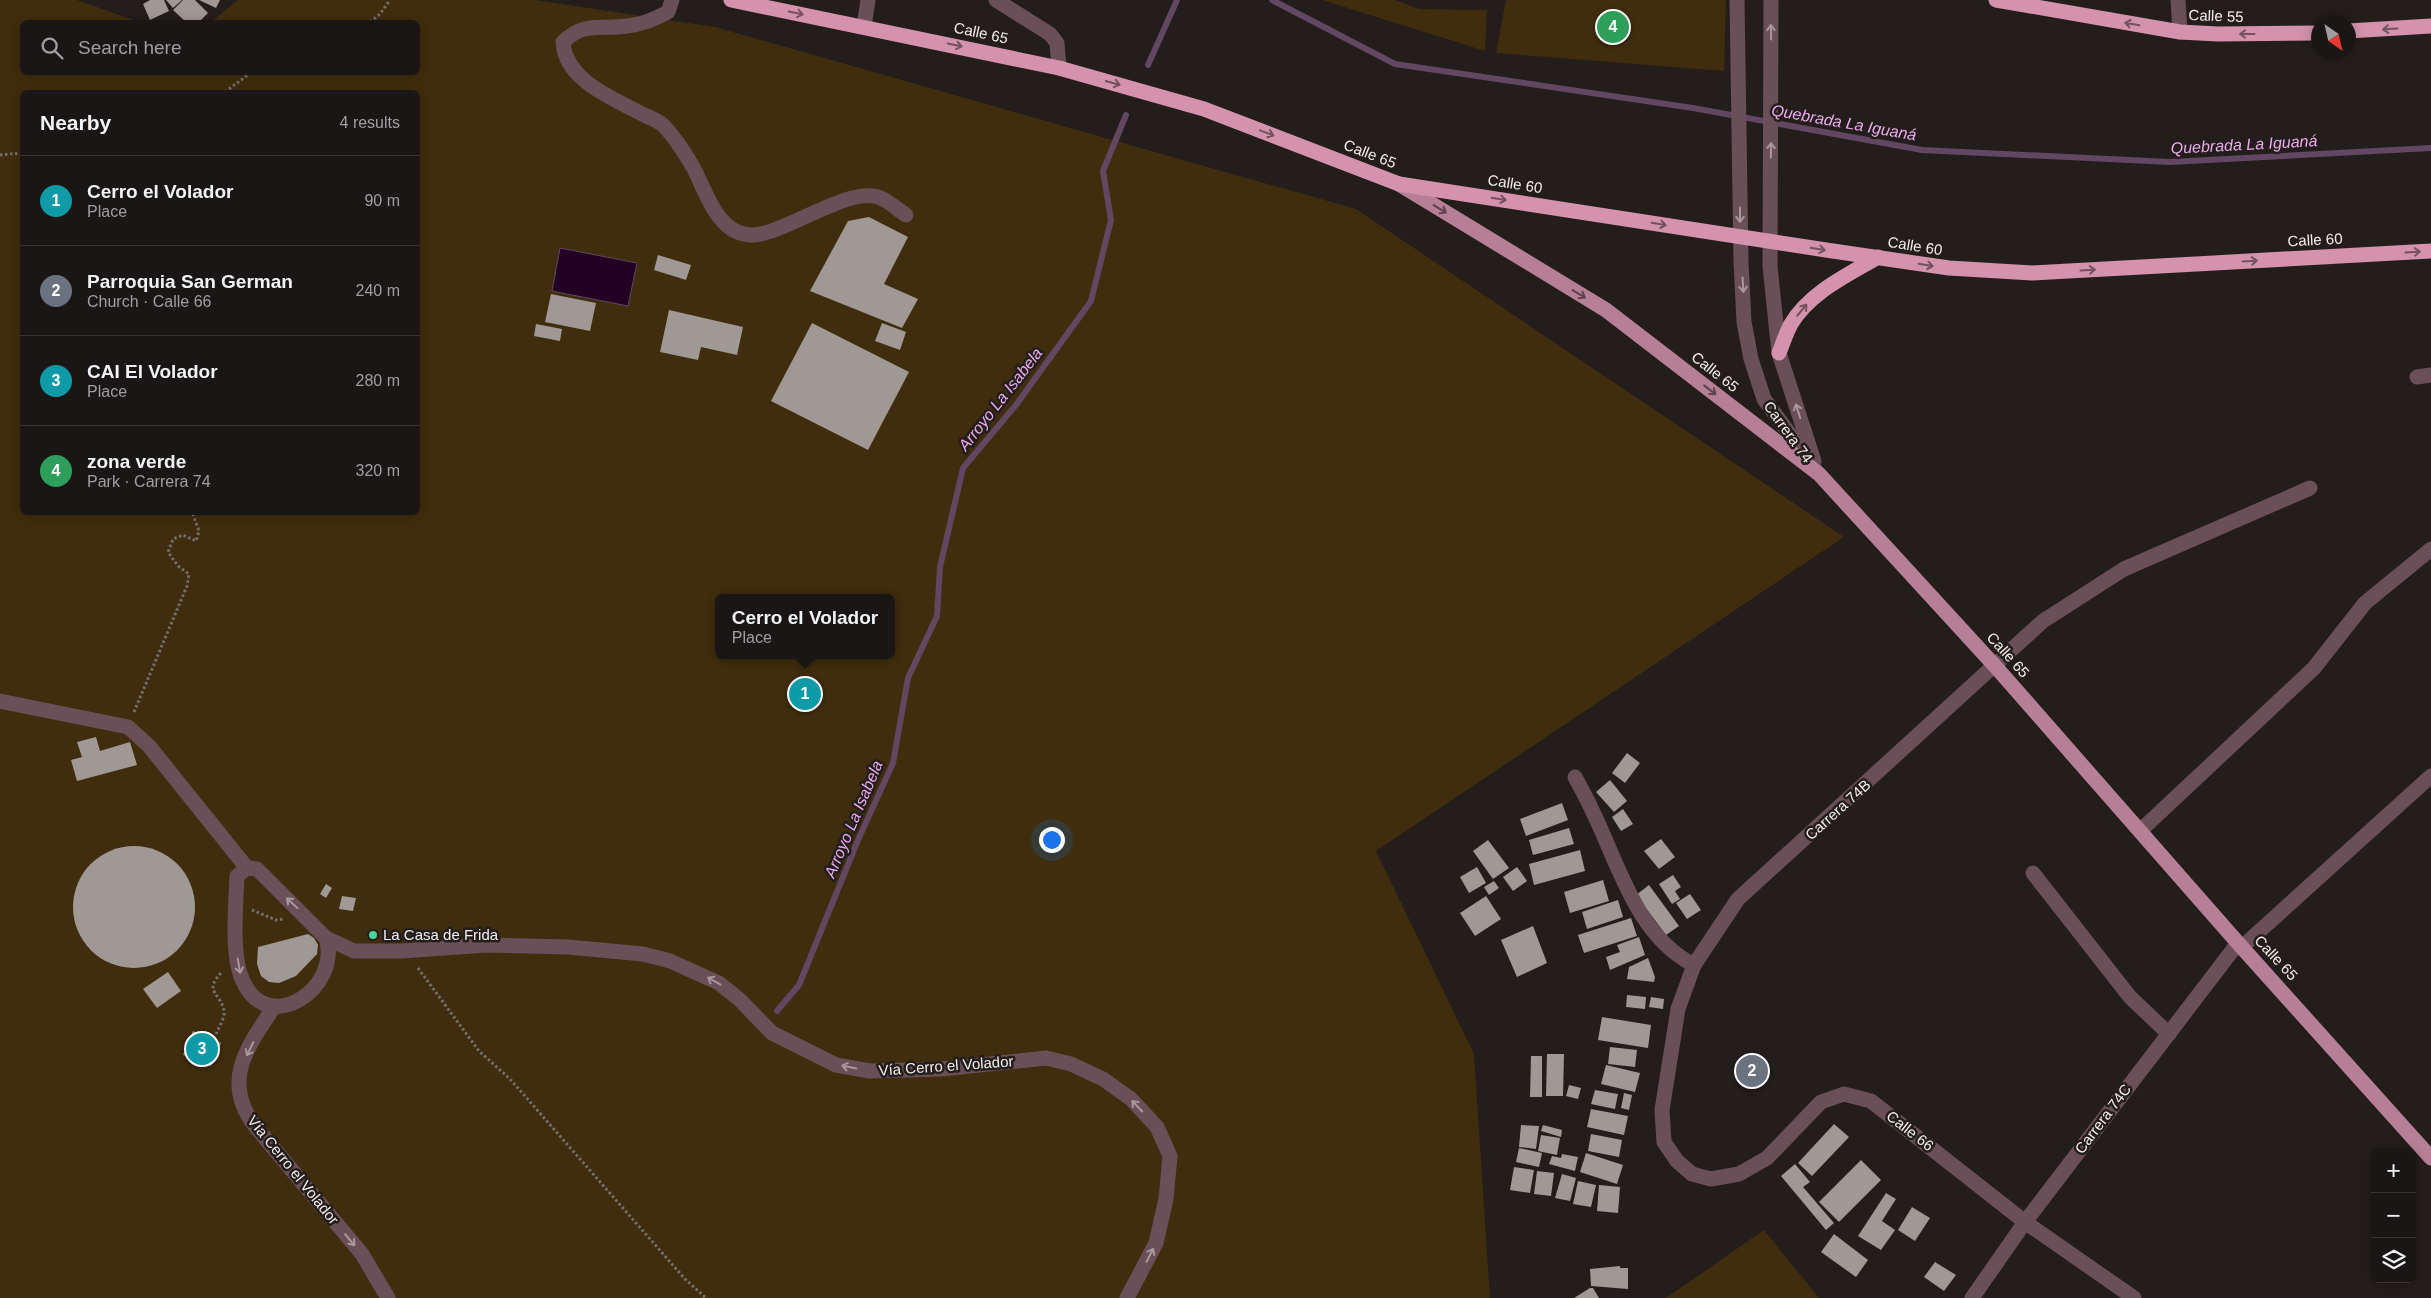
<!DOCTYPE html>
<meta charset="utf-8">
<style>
:root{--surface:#1a1615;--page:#231f1e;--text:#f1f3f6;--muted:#9f9fa0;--line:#383534;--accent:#4cd39a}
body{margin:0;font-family:Arial,sans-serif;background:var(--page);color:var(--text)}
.controls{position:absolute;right:15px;bottom:15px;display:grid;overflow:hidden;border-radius:8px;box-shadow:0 2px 12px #0003}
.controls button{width:45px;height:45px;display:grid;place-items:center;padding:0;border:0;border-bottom:1px solid var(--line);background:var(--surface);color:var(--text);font:25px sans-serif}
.compass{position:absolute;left:2311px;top:15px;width:45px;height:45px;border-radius:50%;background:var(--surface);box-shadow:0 2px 12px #0003;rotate:146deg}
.you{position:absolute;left:1051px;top:839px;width:18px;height:18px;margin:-12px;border:4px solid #fff;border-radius:50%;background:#1a73e8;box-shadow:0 0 0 8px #1a73e833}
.badge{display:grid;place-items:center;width:32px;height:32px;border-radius:50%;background:var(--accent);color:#fff;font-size:16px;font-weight:700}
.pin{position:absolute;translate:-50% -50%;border:2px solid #fff;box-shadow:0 1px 5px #0006}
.popup{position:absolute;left:715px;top:594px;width:180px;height:65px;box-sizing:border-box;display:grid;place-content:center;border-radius:8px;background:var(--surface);filter:drop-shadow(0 1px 4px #0005);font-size:16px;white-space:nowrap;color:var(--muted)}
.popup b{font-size:19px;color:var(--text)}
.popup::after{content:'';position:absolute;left:50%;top:100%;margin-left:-10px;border:10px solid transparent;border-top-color:var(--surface)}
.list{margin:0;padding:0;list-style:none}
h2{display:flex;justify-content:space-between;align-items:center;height:65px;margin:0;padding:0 20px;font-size:21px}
h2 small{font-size:16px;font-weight:400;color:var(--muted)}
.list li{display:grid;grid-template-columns:32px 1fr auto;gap:15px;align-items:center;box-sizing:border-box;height:90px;padding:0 20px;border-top:1px solid var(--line)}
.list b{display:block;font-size:19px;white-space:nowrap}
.list p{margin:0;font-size:16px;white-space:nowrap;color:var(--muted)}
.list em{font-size:16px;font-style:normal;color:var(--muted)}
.icon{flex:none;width:28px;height:28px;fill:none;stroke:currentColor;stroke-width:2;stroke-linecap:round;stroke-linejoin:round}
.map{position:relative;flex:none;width:2431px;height:1298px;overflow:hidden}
.search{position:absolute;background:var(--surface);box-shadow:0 2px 12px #0003;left:20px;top:20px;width:400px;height:55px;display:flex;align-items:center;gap:12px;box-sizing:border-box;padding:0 18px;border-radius:8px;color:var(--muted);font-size:19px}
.panel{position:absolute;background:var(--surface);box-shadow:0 2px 12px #0003;left:20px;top:90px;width:400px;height:425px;border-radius:8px}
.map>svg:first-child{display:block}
</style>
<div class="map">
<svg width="2431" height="1298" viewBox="0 0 2431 1298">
<rect width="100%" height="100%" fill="#231d1c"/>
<g fill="#3f2d0d" fill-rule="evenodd">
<path d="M0,0H77L139,22H22V72H418V22H211L238,0H535L715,27L1356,209L1844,537L1376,851L1474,1054L1490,1298H0ZM22,92H418V512H22ZM719,598H891V655H719Z"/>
<path d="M1322,0H1395L1419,9L1487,10L1485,51Z"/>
<path d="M1506,0H1726L1724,71L1496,53Z"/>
<path d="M1764,1230L1819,1298H1666Z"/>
</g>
<path fill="#220024" stroke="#614761" d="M560,248L637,263L628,306L552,291Z"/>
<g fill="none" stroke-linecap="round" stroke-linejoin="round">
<g stroke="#614761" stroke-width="6">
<path d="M1272,0L1395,64L1693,108L1922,150L2170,162L2431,148"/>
<path d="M1148,65L1177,0"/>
<path d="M777,1011L799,985L858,840L893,763L908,678L937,616L940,567L963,468L1016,405L1091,301L1111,220L1103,171L1126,115"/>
</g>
</g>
<g fill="#9f9894">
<path d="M150,0H164L169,11L150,20L143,4Z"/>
<path d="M166,0H182L173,8Z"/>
<path d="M183,0H195L208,13L199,22H186L173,10Z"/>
<path d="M199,0H220L216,8Z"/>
<path d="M869,217L908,237L884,284L918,299L902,328L810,291L848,221Z"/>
<path d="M658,255L691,265L686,280L654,270Z"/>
<path d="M551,294L596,303L590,331L545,322Z"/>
<path d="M669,310L743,327L737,355L701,347L698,360L660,352Z"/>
<path d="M812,323L909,372L868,450L771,401Z"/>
<path d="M882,323L906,332L900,350L875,341Z"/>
<path d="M536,324L562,329L560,341L534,336Z"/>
<path d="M96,737L100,751L130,742L137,765L77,781L71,760L82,757L77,742Z"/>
<path d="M1627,753L1640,763L1625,783L1612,773Z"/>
<path d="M1610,780L1627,801L1614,812L1596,792Z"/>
<path d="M1562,803L1568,820L1526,836L1520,819Z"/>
<path d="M1623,809L1633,824L1621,831L1612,817Z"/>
<path d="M1569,828L1574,844L1533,855L1529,840Z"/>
<path d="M1661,839L1675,857L1659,869L1644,851Z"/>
<path d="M1488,840L1509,868L1493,879L1473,851Z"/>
<circle cx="134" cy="907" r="61"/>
<path d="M1580,850L1585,871L1534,885L1529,864Z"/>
<path d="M1477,867L1486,883L1469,893L1460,877Z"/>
<path d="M1517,867L1527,881L1513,891L1503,877Z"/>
<path d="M1673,875L1681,887L1675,891L1680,899L1672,904L1659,884Z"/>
<path d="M1603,880L1609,901L1570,913L1564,892Z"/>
<path d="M1494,881L1499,888L1489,895L1484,887Z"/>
<path d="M326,884L332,888L326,898L320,894Z"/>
<path d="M1649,885L1679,926L1666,935L1636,895Z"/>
<path d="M1690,894L1701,910L1687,919L1676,903Z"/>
<path d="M342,896L356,898L353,911L339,909Z"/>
<path d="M1486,896L1501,919L1475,936L1460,913Z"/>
<path d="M1618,900L1623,917L1587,929L1582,912Z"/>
<path d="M1631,918L1637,936L1584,953L1578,935Z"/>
<path d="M1533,926L1547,963L1517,977L1501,940Z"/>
<path d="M308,934L314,938L318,945L317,954L296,976L279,983L269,982L261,976L257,964L258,947Z"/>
<path d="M1639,937L1645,955L1610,970L1606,957L1620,952L1617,945Z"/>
<path d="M1648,958L1655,977L1654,982L1627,979L1629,967Z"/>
<path d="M168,972L181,991L157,1008L143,989Z"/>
<path d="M1627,995L1646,997L1645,1009L1626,1007Z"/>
<path d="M1651,997L1664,999L1663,1009L1649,1007Z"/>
<path d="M1602,1017L1651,1025L1648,1048L1598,1040Z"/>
<path d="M193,1031L221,1043L211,1066L183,1055Z"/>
<path d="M1610,1047L1637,1050L1635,1067L1608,1064Z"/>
<path d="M1547,1054H1564L1563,1096H1546Z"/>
<path d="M1531,1056H1542V1097H1530Z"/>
<path d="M1606,1065L1640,1073L1635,1092L1601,1084Z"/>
<path d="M1569,1085L1581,1088L1578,1099L1566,1096Z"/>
<path d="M1595,1090L1618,1094L1615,1109L1591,1104Z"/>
<path d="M1624,1093L1632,1095L1629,1110L1621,1108Z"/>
<path d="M1591,1109L1628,1116L1624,1135L1587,1127Z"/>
<path d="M1834,1124L1849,1137L1812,1176L1798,1163Z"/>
<path d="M1521,1125L1539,1126L1536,1149L1519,1147Z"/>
<path d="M1543,1125L1562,1130L1561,1137L1541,1131Z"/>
<path d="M1591,1134L1622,1140L1619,1157L1588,1151Z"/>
<path d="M1541,1135L1560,1138L1557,1155L1538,1151Z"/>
<path d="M1519,1148L1542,1153L1539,1167L1516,1162Z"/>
<path d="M1586,1153L1623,1165L1617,1184L1580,1172Z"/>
<path d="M1562,1154L1578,1157L1575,1171L1549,1164L1552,1156L1561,1158Z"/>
<path d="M1861,1160L1881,1180L1839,1222L1819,1202Z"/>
<path d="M1795,1164L1810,1182L1803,1187L1834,1223L1826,1230L1781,1176Z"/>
<path d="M1514,1167L1534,1170L1530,1193L1510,1190Z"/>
<path d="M1537,1171L1554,1173L1551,1196L1534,1194Z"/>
<path d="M1562,1174L1576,1178L1570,1201L1555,1198Z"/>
<path d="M1578,1181L1596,1185L1591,1207L1573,1204Z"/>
<path d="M1599,1185L1620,1187L1618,1213L1597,1211Z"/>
<path d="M1886,1193L1896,1199L1882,1221L1895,1230L1881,1250L1858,1236Z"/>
<path d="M1912,1207L1930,1218L1915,1241L1898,1230Z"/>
<path d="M1834,1234L1868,1260L1856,1277L1821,1252Z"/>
<path d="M1935,1262L1956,1275L1944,1291L1924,1277Z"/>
<path d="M1620,1266V1268H1628V1289L1591,1286L1590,1269Z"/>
<path d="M1593,1288L1599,1298H1574L1590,1288Z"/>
</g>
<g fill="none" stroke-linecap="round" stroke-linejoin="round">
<g stroke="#746e6e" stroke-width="3" stroke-dasharray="2.5 2.5" stroke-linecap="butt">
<path d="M370,22L380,14L390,0"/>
<path d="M225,92L252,72"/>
<path d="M0,155L22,153"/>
<path d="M134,712L187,586L189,574L178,566L168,552L173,539L183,535L196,541L199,531L192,512"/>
<path d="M252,910L276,920L283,919"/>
<path d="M418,968L479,1051L510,1079L685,1279L706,1298"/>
<path d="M216,1034C219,1027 225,1018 224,1011C221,993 203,992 221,973"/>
</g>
<g stroke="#6a4f59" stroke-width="15">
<path d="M672,0L668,12C655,19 641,25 627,26C599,30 585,21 563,42C565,81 615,99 644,115C651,118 659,121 664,126C675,138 685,153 693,167C706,191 717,234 751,235C783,236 850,184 881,198C890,202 898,210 906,215"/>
<path d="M996,0L1050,34L1057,43L1059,68"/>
<path d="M1737,0L1741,262L1744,322L1751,359L1764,399L1814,467"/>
<path d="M1771,0L1770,266L1779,353L1814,461"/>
<path d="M2178,0L2180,32"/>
<path d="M864,27L868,0"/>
<path d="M2417,377L2431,375"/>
<path d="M0,701L128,727L149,746L247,868"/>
<path d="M1575,777C1584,793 1592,809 1599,825C1622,876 1641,938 1694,965"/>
<path d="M2140,831L2314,668L2365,603L2431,549"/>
<path d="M2033,873L2130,997L2169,1034"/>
<path d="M326,938C342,988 267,1039 242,979C231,954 236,904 237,876L247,868L257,869L326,938L354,951H402L486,945L568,947L643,954L670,961L719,983L740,1000L772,1033L836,1065L870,1071L942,1069L1046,1058L1071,1064L1103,1079L1131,1099L1157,1127L1170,1156L1166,1199L1156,1243L1127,1298"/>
<path d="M2242,947L2431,776"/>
<path d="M274,1007C247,1047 221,1082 255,1126L362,1254L388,1298"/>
<path d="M1972,1298L2025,1222L2238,943"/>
<path d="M2134,1298L2025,1222L1871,1101L1844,1094L1821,1102L1767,1158L1739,1174L1711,1179L1692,1174L1677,1161L1664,1142L1662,1110L1678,1009L1694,965L1738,899L2043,621L2124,569L2310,488"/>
</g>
<path stroke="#b77f95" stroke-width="15" d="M1399,184L1606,310L1819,474L1995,666L2238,943L2431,1158"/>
<g stroke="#d592ac" stroke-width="15">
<path d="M731,0L1059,68L1204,109L1399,184L1826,250L1949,268L2032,273L2431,251"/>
<path d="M1996,0L2180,32L2218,34L2318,33"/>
<path d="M2348,31L2431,26"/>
<path d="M1779,353C1783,343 1786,333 1791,324C1810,292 1848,275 1878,257"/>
</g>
</g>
<defs><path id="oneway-shaft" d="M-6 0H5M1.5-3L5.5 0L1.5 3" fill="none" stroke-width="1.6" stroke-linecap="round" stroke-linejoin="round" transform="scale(1.25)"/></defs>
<g stroke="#73525d">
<use href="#oneway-shaft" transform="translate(796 13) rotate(11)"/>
<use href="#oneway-shaft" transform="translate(2132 24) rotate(-170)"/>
<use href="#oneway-shaft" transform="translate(2390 29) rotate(177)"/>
<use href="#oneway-shaft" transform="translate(2247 34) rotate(-180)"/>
<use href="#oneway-shaft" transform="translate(955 45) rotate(12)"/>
<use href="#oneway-shaft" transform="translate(1113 83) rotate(16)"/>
<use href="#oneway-shaft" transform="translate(1267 133) rotate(21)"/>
<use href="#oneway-shaft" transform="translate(1499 199) rotate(9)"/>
<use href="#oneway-shaft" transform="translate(1659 224) rotate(9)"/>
<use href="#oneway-shaft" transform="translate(1818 249) rotate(10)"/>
<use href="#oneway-shaft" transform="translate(2413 252) rotate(-3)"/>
<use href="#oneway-shaft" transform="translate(2250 261) rotate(-3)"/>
<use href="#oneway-shaft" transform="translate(1926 265) rotate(9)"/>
<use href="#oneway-shaft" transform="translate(2088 270) rotate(-3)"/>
<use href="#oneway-shaft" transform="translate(1802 310) rotate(-50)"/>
</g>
<g stroke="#a8979c">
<use href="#oneway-shaft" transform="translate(1771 32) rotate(-91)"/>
<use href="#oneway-shaft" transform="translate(1771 150) rotate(-89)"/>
<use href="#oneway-shaft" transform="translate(1740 215) rotate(90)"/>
<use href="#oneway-shaft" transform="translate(1743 285) rotate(87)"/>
<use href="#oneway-shaft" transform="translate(1798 411) rotate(-108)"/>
<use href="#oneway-shaft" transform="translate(292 903) rotate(-137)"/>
<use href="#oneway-shaft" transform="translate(239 966) rotate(80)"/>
<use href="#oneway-shaft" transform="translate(714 981) rotate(-151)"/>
<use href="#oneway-shaft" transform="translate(250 1049) rotate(116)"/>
<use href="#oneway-shaft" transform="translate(849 1067) rotate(-169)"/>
<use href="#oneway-shaft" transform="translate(1137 1106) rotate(-133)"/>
<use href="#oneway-shaft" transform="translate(350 1240) rotate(50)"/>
<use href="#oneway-shaft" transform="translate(1150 1255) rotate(-63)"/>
</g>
<g stroke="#5e444c">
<use href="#oneway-shaft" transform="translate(1440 209) rotate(31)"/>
<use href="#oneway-shaft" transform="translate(1579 294) rotate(31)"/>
<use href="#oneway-shaft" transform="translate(1710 390) rotate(38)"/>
</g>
<circle fill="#4cd39a" stroke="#231d1c" stroke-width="2" cx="373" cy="935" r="5"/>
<g text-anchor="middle" stroke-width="5" stroke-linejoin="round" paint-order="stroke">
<g font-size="15" fill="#f3eeee" stroke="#231d1c">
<text transform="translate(2216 16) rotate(2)" y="5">Calle 55</text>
<text transform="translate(981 33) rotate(12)" y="5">Calle 65</text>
<text transform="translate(1370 154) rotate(21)" y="5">Calle 65</text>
<text transform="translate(1515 184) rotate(9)" y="5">Calle 60</text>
<text transform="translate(2315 240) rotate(-3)" y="5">Calle 60</text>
<text transform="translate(1915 246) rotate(9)" y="5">Calle 60</text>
<text transform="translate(1715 372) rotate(38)" y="5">Calle 65</text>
<text transform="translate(1788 432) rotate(54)" y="5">Carrera 74</text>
<text transform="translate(2008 655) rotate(48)" y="5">Calle 65</text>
<text transform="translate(1838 810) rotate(-42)" y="5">Carrera 74B</text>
<text transform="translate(2276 958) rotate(47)" y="5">Calle 65</text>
<text transform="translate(946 1066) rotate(-4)" y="5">Vía Cerro el Volador</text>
<text transform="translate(2103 1119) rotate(-53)" y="5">Carrera 74C</text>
<text transform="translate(1910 1131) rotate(38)" y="5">Calle 66</text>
<text transform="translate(293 1170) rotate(51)" y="5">Vía Cerro el Volador</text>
</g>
<g font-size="15" fill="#f3eeee" stroke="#231d1c" text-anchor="start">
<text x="383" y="940">La Casa de Frida</text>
</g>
<g font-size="16" font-style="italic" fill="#edaaee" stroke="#231d1c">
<text transform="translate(1844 122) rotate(10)" y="6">Quebrada La Iguaná</text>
<text transform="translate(2244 144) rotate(-3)" y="6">Quebrada La Iguaná</text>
<text transform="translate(1000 399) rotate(-52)" y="6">Arroyo La Isabela</text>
<text transform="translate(853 819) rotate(-67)" y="6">Arroyo La Isabela</text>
</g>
</g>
</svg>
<div class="controls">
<button>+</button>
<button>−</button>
<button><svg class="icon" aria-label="layers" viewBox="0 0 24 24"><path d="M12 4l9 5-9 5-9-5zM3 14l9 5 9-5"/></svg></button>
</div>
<svg class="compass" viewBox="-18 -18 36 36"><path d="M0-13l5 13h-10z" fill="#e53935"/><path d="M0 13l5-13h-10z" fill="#9f9fa0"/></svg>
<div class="you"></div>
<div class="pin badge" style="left:805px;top:694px;background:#0f9aa8">1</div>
<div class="popup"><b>Cerro el Volador</b>Place</div>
<div class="pin badge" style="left:1752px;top:1071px;background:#6b7280">2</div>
<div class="pin badge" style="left:202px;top:1049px;background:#0f9aa8">3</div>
<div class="pin badge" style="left:1613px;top:27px;background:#2e9e5b">4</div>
<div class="search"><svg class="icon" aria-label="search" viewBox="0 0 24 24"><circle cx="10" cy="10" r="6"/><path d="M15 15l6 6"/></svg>Search here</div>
<section class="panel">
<h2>Nearby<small>4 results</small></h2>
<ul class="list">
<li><span class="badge" style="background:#0f9aa8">1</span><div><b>Cerro el Volador</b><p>Place</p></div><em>90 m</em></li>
<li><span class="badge" style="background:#6b7280">2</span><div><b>Parroquia San German</b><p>Church · Calle 66</p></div><em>240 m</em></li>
<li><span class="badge" style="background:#0f9aa8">3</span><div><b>CAI El Volador</b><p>Place</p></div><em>280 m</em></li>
<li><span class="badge" style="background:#2e9e5b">4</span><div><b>zona verde</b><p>Park · Carrera 74</p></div><em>320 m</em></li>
</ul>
</section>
</div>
